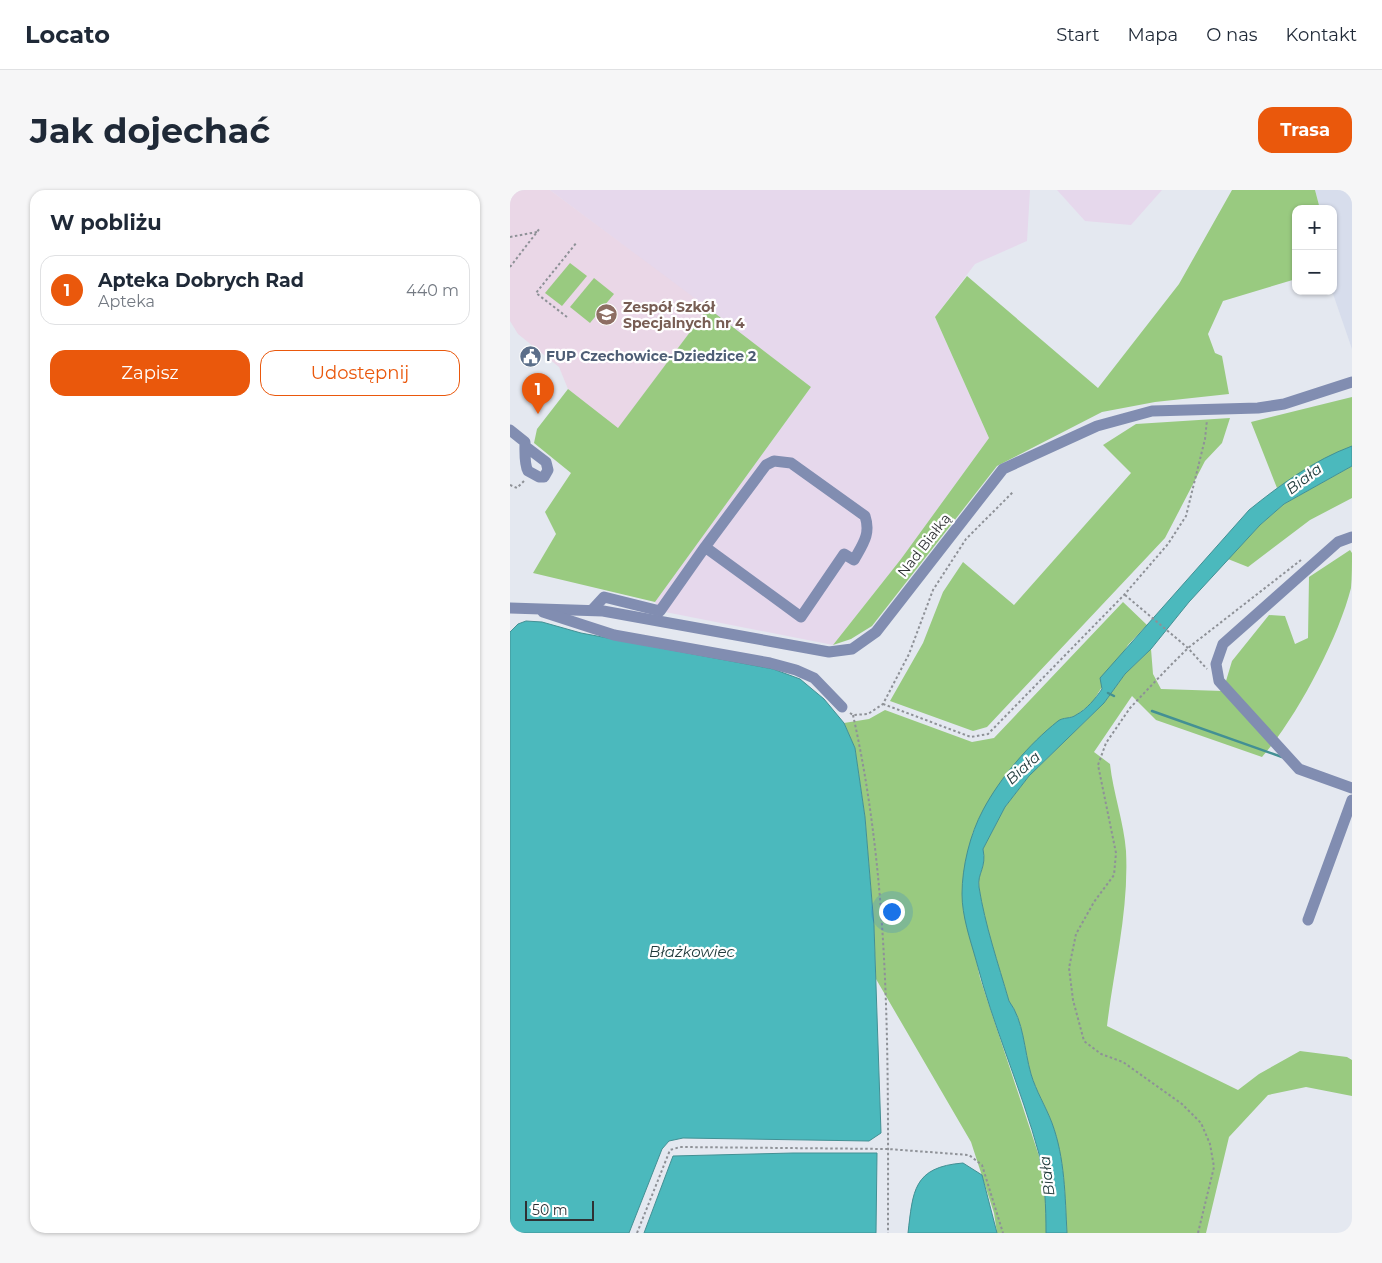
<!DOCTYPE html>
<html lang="pl">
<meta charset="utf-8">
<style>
:root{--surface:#fff;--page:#f6f6f7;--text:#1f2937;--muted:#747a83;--line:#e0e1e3;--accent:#ea580c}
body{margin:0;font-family:Montserrat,sans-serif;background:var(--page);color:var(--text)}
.controls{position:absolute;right:15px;top:15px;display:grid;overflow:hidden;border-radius:10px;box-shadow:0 1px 4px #0004}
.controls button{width:45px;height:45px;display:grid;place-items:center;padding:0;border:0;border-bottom:1px solid var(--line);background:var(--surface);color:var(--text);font:25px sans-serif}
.scale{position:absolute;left:15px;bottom:12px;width:69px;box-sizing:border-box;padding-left:5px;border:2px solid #2f3134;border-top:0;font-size:14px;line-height:18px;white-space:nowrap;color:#2f3134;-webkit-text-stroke:4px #fff;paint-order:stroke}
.you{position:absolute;left:381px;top:721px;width:18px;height:18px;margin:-12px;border:4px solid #fff;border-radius:50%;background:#1a73e8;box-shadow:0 0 0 8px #1a73e833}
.badge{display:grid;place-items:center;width:32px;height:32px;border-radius:50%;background:var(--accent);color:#fff;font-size:16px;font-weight:700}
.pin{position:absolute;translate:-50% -41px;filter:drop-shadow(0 1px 2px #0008)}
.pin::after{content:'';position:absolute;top:26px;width:18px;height:15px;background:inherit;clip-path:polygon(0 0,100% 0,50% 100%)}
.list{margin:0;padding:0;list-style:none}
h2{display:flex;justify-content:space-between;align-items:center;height:65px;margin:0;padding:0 20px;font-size:21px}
h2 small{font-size:16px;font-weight:400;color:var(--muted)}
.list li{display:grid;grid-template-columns:32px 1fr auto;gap:15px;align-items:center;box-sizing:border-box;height:70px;margin:0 10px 10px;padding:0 10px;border:1px solid var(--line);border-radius:15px}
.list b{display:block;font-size:19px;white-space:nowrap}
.list p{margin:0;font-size:16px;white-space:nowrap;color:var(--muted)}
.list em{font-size:16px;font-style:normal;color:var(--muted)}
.actions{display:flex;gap:10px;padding:15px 20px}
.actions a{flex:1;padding:11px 0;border:1px solid var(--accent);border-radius:15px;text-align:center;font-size:18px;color:var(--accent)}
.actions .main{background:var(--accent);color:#fff}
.map{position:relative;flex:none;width:842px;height:1043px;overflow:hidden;border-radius:15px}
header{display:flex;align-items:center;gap:30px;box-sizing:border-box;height:70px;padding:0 25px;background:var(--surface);border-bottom:1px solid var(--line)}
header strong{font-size:24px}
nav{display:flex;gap:28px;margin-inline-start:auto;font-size:18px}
.intro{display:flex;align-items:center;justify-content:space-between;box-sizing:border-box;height:120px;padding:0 30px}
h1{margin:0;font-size:35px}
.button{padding:12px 22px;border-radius:15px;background:var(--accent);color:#fff;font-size:18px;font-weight:700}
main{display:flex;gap:30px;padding:0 30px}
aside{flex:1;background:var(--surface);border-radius:15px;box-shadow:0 1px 4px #0004}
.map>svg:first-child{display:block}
</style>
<header>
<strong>Locato</strong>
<nav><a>Start</a><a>Mapa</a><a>O nas</a><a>Kontakt</a></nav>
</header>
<div class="intro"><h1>Jak dojechać</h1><a class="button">Trasa</a></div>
<main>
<aside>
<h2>W pobliżu<small></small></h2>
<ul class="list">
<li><span class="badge">1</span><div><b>Apteka Dobrych Rad</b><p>Apteka</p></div><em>440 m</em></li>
</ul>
<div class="actions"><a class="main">Zapisz</a><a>Udostępnij</a></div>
</aside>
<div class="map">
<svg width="842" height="1043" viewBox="0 0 842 1043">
<rect width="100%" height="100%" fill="#e4e8f0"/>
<path fill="#d7ddec" d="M805,0H842V159L822,101L823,19H810Z"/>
<g fill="#e6d8ec">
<path d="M40,0H520L517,51L465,74L425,127L479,248L391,369L323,455L150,421L145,412L301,197Z"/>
<path d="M547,0H652L621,35L575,31Z"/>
</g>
<path fill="#ead7e7" d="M0,0H40L198,118L108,239L58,199L49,177L8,144L0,131Z"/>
<g fill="#99ca80">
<path d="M722,0H805L810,19H786V89L713,111L698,144L705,163L712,166L719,204L645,212L592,222L487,276L362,436L341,449L323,455L391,369L479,248L425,127L457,86L588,198L669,94Z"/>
<path d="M60,73L77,86L52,116L35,103Z"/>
<path d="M84,88L104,104L80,133L60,117Z"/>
<path d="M198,118L301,197L145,412L23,383L46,344L35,322L61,283L24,253L27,239L58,199L108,238Z"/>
<path d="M842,207V256L805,274L767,298L741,232Z"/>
<path d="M720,228L712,253L695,271L655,348L477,537L463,541L380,511L413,453L433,402L453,372L504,415L621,283L593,255L626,234Z"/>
<path d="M842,276V308L800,330L738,377L718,369L750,335L774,314Z"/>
<path d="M840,360L842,363C842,374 842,387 841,398C828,449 787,527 752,567L646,530L622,506L584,562L600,574C603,602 614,633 616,661C619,721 604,777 597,836L728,900L749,884L790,861L837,867L842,870V906L796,897L758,905L719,947L696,1043H557C555,1006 555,969 542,933C536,917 526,901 521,884C514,860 514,831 499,811C488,773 475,736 469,697C467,683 477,678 473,659L495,617L519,586L594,513L615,484L641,459L643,484L651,499L713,501L722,471L759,425L775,426L785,454L798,448L799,387Z"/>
<path d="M613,412L637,435L618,455L582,513L565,526L550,530L491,592L463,642L457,670L452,704L470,788L529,966L536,1011V1043H487L484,1023L461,952L366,789L364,736L355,627L345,558L334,533L359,529L375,520L462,552L484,548Z"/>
</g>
<g fill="#4bb9bd" stroke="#439094">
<path d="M842,256V276L774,314L750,335L679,412L641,459L615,484L594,513L519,586L495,617L473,659C477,678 467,683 469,697C475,735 488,773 499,811C514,831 514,860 521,884C526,901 536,917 542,933C555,968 555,1006 557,1043H536C536,1017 535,990 529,964C511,898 483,836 466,770C460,749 452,726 452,704C452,677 460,644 473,620C490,588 519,554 548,531C553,527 561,529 566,525C577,519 585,509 592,499L590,488L739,320C770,295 804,270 842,256Z"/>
<path d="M16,431L32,432L71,443L263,479L290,489L314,509L334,533L345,558L355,627L364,736L371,943L359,951L173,948L159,951L152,959L119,1043H0V442L8,434Z"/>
<path d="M283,963H367L366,1043H134L163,966Z"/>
<path d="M453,973L472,985L487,1043H398C403,1001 403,977 453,973Z"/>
</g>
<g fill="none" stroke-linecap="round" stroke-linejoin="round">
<g stroke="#439094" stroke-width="2.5">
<path d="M598,503L604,506"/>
<path d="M642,521L772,567"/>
</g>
<g stroke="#8e9197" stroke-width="2" stroke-dasharray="2.5 2.5" stroke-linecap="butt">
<path d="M0,47L27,42"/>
<path d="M0,77L30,38"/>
<path d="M57,127L26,103L67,52"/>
<path d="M0,295L7,298L14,291"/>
<path d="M615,405L678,458L697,479"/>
<path d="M373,514L461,547L478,544L614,405L658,354L676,326L695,249L697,230"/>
<path d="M340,523L343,525L358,524L373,514L399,464L423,400L456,349L504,301"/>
<path d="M343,525C381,695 378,871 378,1043"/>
<path d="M127,1043L160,960L170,957L378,959L459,965L472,975L493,1043"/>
<path d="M688,1043L704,977L700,954L691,933L672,914L613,872L591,864L574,851L563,810L559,778L566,744L584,712L604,685L606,663L588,575L596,553L620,518L657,479L678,458L791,370"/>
</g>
<g stroke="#818db1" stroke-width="11">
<path d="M0,240L15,252C15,261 14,274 18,281L29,287H34L38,280L36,272L15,256"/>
<path d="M842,347L828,352L713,454L706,474L709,491L789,579L842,598"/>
<path d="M0,418L93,421L319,462L342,459L366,442L493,279L587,236L642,221L748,218L774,214L842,192"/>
<path d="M82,420L94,407L150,421L195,357L291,427L334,364L344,370C353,354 361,344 355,326L281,273L264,271L256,275L195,357"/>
<path d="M33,422L104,445L260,473L286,480L304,488L332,517"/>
<path d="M798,730L842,610"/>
</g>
</g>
<defs>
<symbol id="school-disc" viewBox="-11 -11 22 22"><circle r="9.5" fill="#8d6e63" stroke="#fff"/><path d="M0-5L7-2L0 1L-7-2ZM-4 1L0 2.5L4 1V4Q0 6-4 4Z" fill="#fff"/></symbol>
<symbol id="civic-disc" viewBox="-11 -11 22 22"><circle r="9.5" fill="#5c6f8a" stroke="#fff"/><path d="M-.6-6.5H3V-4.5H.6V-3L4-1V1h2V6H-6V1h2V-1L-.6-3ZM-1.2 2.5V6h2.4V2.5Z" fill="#fff"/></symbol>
</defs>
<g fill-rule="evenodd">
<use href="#school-disc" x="84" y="112" width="25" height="25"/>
<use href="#civic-disc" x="8" y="154" width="25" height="25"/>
</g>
<g text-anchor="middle" stroke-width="4.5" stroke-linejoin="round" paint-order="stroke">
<g font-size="14" font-weight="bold" fill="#785e54" stroke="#fff" text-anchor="start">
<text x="113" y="122">Zespół Szkół<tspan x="113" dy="16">Specjalnych nr 4</tspan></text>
</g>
<g font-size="14" font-weight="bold" fill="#4e5e75" stroke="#fff" text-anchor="start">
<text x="36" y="171">FUP Czechowice-Dziedzice 2</text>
</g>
<g font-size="14" fill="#2f3134" stroke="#fff">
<text transform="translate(414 355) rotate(-52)" y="5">Nad Białką</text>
</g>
<g font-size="15" font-style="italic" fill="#223b3c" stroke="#fff">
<text transform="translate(794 289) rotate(-37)" y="5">Biała</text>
<text transform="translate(513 578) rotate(-42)" y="5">Biała</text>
<text x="182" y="767">Błażkowiec</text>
<text transform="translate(537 986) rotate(-97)" y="5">Biała</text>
</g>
</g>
</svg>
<div class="controls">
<button>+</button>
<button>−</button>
</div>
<div class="scale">50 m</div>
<div class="you"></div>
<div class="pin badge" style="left:28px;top:224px">1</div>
</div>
</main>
